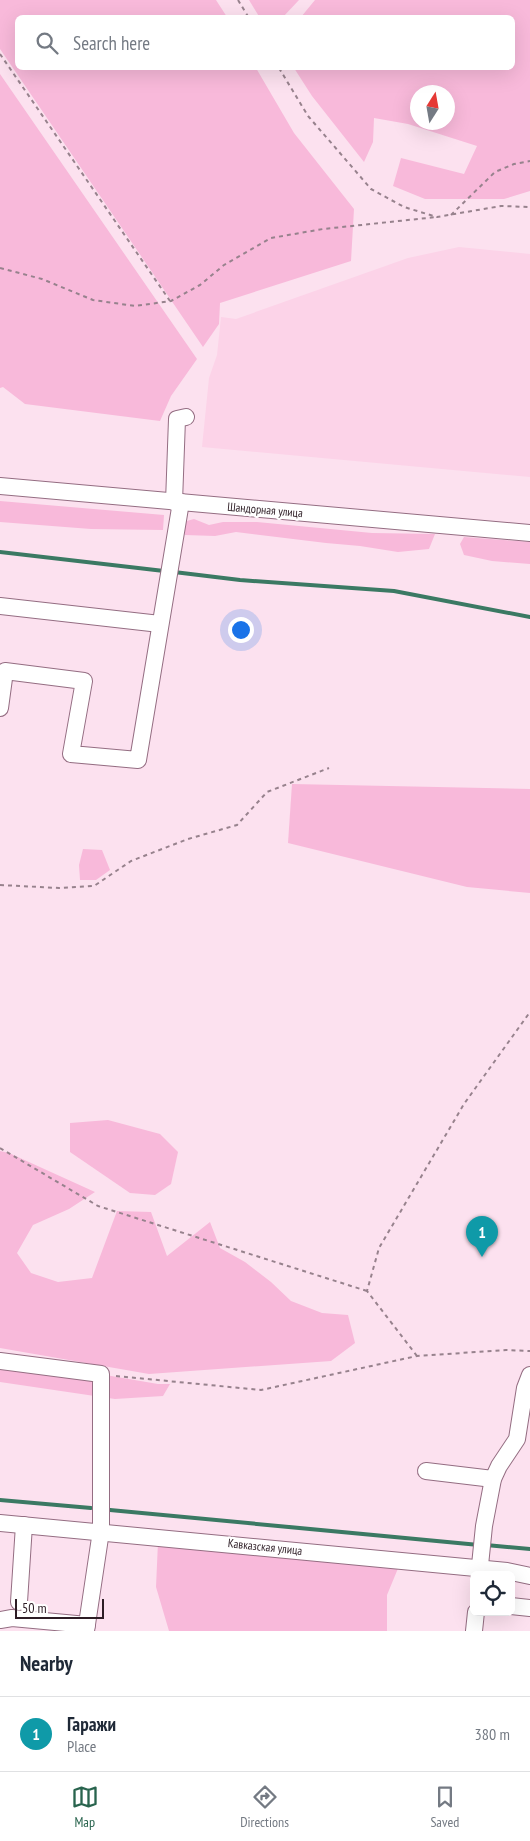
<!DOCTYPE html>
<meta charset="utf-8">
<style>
:root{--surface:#fff;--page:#f6f6f7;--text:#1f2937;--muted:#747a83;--line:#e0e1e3;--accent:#29644e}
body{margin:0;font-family:"PT Sans Narrow",sans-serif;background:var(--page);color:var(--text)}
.controls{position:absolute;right:15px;bottom:15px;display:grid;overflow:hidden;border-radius:8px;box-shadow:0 5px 20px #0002}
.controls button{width:45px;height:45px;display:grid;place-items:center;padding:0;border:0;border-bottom:1px solid var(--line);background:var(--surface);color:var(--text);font:25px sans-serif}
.compass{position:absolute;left:410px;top:85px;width:45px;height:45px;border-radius:50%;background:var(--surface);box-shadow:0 5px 20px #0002;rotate:11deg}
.scale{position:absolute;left:15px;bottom:12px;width:89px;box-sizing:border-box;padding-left:5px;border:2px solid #2d1d25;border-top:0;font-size:14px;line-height:18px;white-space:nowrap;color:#2d1d25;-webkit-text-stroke:4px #fff;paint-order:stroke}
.you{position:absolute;left:240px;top:629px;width:18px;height:18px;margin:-12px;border:4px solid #fff;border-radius:50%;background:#1a73e8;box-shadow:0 0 0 8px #1a73e833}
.badge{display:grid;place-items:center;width:32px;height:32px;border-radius:50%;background:var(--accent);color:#fff;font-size:16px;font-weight:700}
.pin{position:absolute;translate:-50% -41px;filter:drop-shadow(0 1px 2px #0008)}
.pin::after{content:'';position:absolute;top:26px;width:18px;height:15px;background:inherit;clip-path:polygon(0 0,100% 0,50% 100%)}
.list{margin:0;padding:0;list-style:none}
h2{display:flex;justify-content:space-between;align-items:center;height:65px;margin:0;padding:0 20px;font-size:21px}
h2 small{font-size:16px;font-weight:400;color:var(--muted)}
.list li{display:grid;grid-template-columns:32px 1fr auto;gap:15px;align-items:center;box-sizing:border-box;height:75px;padding:0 20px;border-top:1px solid var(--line)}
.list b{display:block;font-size:19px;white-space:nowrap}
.list p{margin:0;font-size:16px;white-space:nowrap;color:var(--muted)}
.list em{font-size:16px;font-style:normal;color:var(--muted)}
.icon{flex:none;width:28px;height:28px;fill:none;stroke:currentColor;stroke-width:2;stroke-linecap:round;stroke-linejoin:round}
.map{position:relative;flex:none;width:530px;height:1631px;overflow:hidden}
.search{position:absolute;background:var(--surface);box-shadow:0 5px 20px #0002;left:15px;right:15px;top:15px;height:55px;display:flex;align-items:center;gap:12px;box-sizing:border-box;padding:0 18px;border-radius:8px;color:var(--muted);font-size:19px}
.sheet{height:140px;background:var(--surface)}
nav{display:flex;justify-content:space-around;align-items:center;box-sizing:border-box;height:70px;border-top:1px solid var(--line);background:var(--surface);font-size:14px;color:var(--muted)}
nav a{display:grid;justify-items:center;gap:2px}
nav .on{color:var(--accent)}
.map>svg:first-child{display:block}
</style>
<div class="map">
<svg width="530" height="1631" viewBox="0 0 530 1631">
<rect width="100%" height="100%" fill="#fce1ef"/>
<path fill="#fcd3e8" d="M459,247L530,254V477L202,447L209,378L217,355L221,317L236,319L408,258Z"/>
<g fill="#f8b9da" fill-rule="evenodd">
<path d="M0,0H216L227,17L18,18V68H256L294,133L354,209L351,261L220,303L219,324L203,347L0,49Z"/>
<path d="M249,0H299L283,17L260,18Z"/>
<path d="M315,0H530V191L504,199H425L393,186L401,158L464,174L477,146L408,124L374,118L373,142L364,162L312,96L294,68H512V18L301,17ZM418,92H448V122H418Z"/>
<path d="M0,74L197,359L171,396L160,421L25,404L3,387L0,388Z"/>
<path d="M0,501L164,515L163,530L91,529L0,522Z"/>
<path d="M194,519L209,525L223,522H257L372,533L435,534L429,549L398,552L360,546L326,543L236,532L215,536L185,535L183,522Z"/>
<path d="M464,537L530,542V564L492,561L464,555L460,544Z"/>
<path d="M292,784L530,789V893L467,887L288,843Z"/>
<path d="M83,849L102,850L110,870L96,880H80L79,865Z"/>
<path d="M108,1120L160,1134L178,1152L171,1184L155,1195L130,1193L70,1152V1123Z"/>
<path d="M0,1151L9,1153L95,1192L69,1209L33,1225L17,1253L31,1273L58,1282L92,1278L117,1211L151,1212L167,1256L210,1222L220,1248L245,1262L271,1282L291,1301L322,1313L348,1315L355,1343L331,1361L149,1374L0,1348Z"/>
<path d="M0,1357L158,1384H170L163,1396L115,1399L0,1382Z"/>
<path d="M158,1542L399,1566L387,1595V1631H169L156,1587Z"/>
</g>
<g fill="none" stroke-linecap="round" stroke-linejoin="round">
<g stroke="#3b7963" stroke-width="4">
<path d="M0,552L164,571"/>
<path d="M174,572L240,580L394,591L530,617"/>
<path d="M0,1500L91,1508"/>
<path d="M110,1510L479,1545"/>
<path d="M486,1545L530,1549"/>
</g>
<defs>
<g id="minor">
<path d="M0,486L530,533"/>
<path d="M174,502L177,419L186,417"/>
<path d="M0,606L160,624"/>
<path d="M0,708L5,671L84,681L71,754L138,760L181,502"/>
<path d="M0,1361L101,1374V1531L86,1631"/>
<path d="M426,1471L493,1479"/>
<path d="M0,1523L507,1571L530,1576"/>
<path d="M479,1575L484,1526L493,1479L499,1466L517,1439L525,1388L530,1375"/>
<path d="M19,1602L24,1525"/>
<path d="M511,1606L530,1608"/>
<path d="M0,1620L12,1618L87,1625"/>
<path d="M474,1631L476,1612"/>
</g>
</defs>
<use href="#minor" stroke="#946d82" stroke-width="18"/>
<g stroke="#97828d" stroke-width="2" stroke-dasharray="4 4" stroke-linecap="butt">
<path d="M238,0L249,18"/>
<path d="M0,54L170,301"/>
<path d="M279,68L308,116L371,189L404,207L437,217L501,206L530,207"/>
<path d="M451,215L495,172L514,164L530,161"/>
<path d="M0,268L42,279L93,300L135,306L171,301L200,285L224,265L271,238L323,229L437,217"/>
<path d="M0,885L59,888L94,886L131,861L188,839L237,825L267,792L329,768"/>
<path d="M0,1148L98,1206L367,1291"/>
<path d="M417,1356L367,1291L379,1248L464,1104L530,1012"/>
<path d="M116,1376L261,1390L417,1356L506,1350L530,1351"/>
</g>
<use href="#minor" stroke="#fff" stroke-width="16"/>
</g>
<g text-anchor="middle" stroke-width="4.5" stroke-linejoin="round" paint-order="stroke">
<g font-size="12" fill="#2d1d25" stroke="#fff">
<text transform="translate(265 510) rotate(5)" y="4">Шандорная улица</text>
<text transform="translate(265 1547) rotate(6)" y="4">Кавказская улица</text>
</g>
</g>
</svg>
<div class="controls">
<button><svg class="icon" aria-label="locate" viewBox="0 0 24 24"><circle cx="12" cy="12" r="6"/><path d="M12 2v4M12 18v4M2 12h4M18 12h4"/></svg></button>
</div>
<svg class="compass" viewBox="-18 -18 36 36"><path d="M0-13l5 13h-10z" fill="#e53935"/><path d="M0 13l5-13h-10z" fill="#747a83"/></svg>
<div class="scale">50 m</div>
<div class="you"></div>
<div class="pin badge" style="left:482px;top:1257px;background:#0f9aa8">1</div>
<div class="search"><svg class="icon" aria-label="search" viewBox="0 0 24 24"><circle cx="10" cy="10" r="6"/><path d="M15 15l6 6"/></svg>Search here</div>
</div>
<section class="sheet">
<h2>Nearby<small></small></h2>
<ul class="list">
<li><span class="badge" style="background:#0f9aa8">1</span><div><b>Гаражи</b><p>Place</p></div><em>380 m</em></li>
</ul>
</section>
<nav>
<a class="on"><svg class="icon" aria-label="map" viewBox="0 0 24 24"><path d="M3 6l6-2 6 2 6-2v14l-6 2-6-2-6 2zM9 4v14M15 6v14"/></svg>Map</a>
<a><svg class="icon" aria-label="directions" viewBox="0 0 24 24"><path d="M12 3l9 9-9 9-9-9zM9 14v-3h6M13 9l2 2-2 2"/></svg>Directions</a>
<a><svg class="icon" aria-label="saved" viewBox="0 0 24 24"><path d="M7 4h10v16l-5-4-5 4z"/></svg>Saved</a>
</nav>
